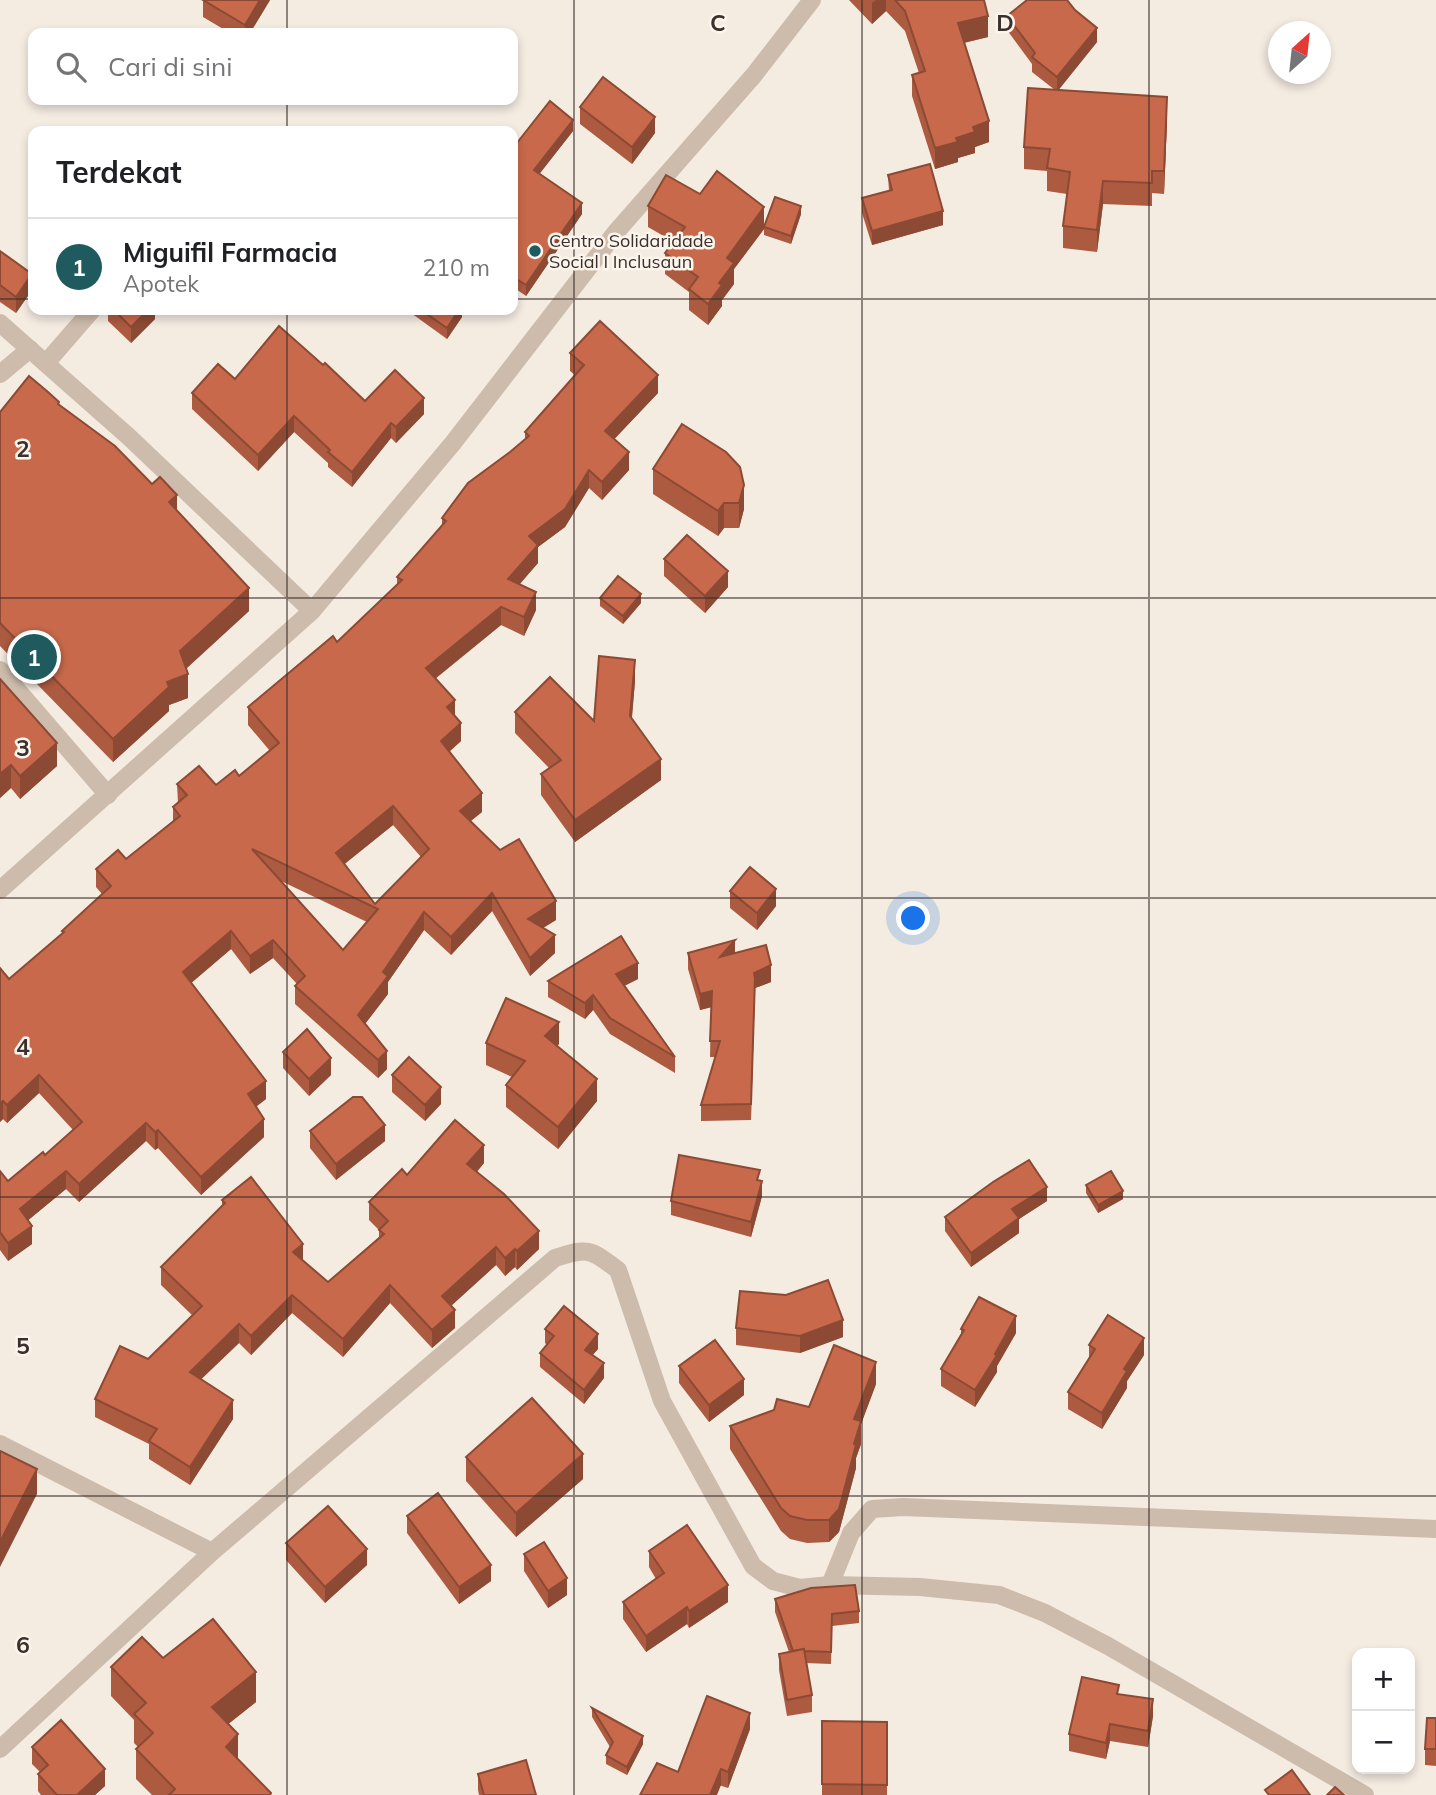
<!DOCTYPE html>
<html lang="id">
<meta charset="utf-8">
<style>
:root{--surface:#fff;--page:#f6f6f6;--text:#202124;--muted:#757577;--line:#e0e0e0;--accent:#1f5a5e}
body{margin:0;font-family:Mulish,sans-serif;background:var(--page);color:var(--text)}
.controls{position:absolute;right:21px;bottom:21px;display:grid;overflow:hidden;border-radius:14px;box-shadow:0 4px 10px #0003}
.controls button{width:63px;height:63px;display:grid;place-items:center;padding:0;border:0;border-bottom:2px solid var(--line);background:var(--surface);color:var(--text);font:35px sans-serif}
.compass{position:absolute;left:1268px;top:21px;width:63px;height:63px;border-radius:50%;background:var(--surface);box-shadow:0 4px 10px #0003;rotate:27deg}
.you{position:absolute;left:914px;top:919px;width:24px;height:24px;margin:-18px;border:5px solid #fff;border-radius:50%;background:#1a73e8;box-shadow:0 0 0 10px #1a73e833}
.badge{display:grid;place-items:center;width:46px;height:46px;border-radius:50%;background:var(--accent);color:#fff;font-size:23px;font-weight:700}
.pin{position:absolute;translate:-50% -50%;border:4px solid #fff;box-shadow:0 2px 7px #0006}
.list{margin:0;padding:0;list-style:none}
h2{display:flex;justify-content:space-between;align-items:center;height:91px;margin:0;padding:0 28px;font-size:30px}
h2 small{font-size:23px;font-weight:400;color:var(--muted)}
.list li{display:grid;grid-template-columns:46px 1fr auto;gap:21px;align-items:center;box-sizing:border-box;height:98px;padding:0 28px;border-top:2px solid var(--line)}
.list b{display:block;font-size:26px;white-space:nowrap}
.list p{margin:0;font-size:23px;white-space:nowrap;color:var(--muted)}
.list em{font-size:23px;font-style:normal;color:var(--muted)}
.icon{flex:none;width:38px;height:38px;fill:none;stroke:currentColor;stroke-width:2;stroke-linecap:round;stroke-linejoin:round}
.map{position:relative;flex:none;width:1436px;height:1795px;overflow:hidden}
.search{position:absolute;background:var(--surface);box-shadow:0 4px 10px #0003;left:28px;top:28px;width:490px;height:77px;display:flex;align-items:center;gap:18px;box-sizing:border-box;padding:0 24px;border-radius:14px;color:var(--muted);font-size:26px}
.panel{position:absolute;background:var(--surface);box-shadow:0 4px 10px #0003;left:28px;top:126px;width:490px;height:189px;border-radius:14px}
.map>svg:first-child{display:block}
</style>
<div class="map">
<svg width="1436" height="1795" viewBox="0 0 1436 1795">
<rect width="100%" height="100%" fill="#f4ebe1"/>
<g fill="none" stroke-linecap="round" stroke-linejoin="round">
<g stroke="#cdbbac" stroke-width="18">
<path d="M0,323L129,437L312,611L453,443L616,232L754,75L812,0"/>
<path d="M46,363L92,310"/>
<path d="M0,374L30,349"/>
<path d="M0,1444L212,1552L555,1258C588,1247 590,1249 618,1270L662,1401L753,1566L773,1581L800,1588L830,1585L920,1587L999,1595L1045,1613L1108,1646L1365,1795"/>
<path d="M830,1585L851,1533L872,1509L903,1507L1436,1529"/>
<path d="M0,1749L212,1552"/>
</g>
<g stroke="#cdbbac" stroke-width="18">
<path d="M0,670L108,795"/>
<path d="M0,890L312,611"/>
</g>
</g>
<g fill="#ac5a40" fill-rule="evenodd">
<path d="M203,0H270L250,33H230L203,17Z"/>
<path d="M849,0H984L988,37L964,43L989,142L975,147V153L958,158V162L935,169L912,96V75L919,73L905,31L886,11L872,24Z"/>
<path d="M1007,16L1097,42L1058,90L1167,120L1164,194L1152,193V206L1103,204L1097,252L1063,248V226L1067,194L1047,191V171L1024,169V147L1055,90L1032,72V64L1007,30Z"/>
<path d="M580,107L655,133L632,164L580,124Z"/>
<path d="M573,131L539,174L582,214L526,296L513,287V148Z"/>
<path d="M888,175L943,225L872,245L862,213V198L889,191Z"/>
<path d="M700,194L764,227L801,214L791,244L764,235V229L734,269V284L722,300V306L708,325L689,310V292L665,274V253L674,242L648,227V206Z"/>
<path d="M0,251L32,290L16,313L0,302Z"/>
<path d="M108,310H155V319L131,343L108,321Z"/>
<path d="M411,310H462V317L447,339L411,313Z"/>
<path d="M570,353L658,393L614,439L629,470L602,500L589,488L565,527L538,547V563L519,584L536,610L524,636L501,625L435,679L455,716L461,741L450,751L482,812L471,821L556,920L543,928L555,953L530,976L492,911L451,955L424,930L388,982V994L365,1024L387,1069L378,1078L295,1004V986L297,984L273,958L250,974L231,949L191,983L266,1099L256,1107L264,1137L201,1195L158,1148L155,1150L146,1141L79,1202L66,1189L28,1220L32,1244L8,1261L0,1250V1171L8,1181L45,1155L73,1130L39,1093L7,1123L3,1119L0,1122V968L9,979L62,934V931L102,894L96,887V869L126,859L173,821V807L178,803L177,784L216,785L239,776L270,751L248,725V707L337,642L397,585V577L442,525V518L525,440V432L575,375L570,371ZM393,825L421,857L375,904L344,864ZM281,881L367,922L343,950Z"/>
<path d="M235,379L365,401L424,414L396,443L391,438L352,487L328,467V463L294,432L258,471L192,409V393Z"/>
<path d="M59,405L177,510L249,611L186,669L188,698L169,705V711L113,762L0,646V412Z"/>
<path d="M682,424L744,509L739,528H724L718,536L653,494V469Z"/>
<path d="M664,559L728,587L705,613L664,576Z"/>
<path d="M600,598L641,603L623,624L600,606Z"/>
<path d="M0,679L57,766L20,799L11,788L0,798Z"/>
<path d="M635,681L632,718L661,780L575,842L541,795V774L549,768L515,733V712L594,721Z"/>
<path d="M730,891L776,906L757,930L730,908Z"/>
<path d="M688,953H735L771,982L755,988L751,1120L701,1121V1105L715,1057H710L711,1007L700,1010L688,969Z"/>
<path d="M638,979L624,986L675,1057V1073L610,1034L593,1010L585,1019L548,997V981Z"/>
<path d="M486,1043L559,1044L557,1046L597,1101L558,1149L506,1107V1085L512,1077L486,1065Z"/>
<path d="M283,1052L331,1075L309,1096L283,1068Z"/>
<path d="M392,1075L441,1104L425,1121L392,1092Z"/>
<path d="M310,1131L385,1141L336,1180L310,1148Z"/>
<path d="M484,1163L477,1172L539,1249L517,1270L515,1267L505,1276L496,1265L451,1306L455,1328L432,1348L390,1303L343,1357L292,1313L251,1355L239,1343L201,1379L233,1419L190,1485L149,1459V1444L95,1417V1399L148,1359L192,1315L161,1285V1267L222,1206V1200L303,1262L328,1282L379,1237V1230L369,1220V1202L407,1175Z"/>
<path d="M760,1181L762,1196L751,1237L671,1215V1201Z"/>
<path d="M1086,1185L1123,1199L1098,1213L1086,1193Z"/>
<path d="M1047,1201L1019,1219V1233L971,1267L945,1231V1217Z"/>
<path d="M736,1328L843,1337L800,1353L736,1345Z"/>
<path d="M545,1329L598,1349L592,1355L604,1378L584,1404L540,1367V1353L547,1345L545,1343Z"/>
<path d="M961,1329L1016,1333L997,1366V1372L975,1407L941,1386V1369L961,1336Z"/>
<path d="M1089,1345L1144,1355L1127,1381V1388L1102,1429L1068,1409V1392L1089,1358Z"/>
<path d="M679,1366L744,1395L709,1422L679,1383Z"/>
<path d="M876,1384L861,1424V1444L856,1458V1468L839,1532L829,1542L807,1543L790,1539L781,1531L730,1449V1426L809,1407Z"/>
<path d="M466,1457L583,1479L516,1537L466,1481Z"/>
<path d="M407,1516L491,1581L459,1604L407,1533Z"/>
<path d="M286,1543L367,1565L325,1603L286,1560Z"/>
<path d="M649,1551L728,1602L689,1628L687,1624L646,1652L623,1619V1602L656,1579L649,1567Z"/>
<path d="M524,1554L567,1595L548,1608L524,1571Z"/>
<path d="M775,1599L859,1611V1623L832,1626L831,1664L806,1663L812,1695V1712L787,1716L779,1670V1654L789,1652L775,1612Z"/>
<path d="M163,1658L256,1702L228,1724L238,1760L271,1795H152L136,1779V1749L138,1747L134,1743V1720L111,1696V1667Z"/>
<path d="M1119,1694L1153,1716L1148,1747L1110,1741L1106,1759L1069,1751V1734Z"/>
<path d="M592,1708L643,1744L627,1775L606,1764V1755L610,1747L592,1717Z"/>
<path d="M1436,1718V1766L1425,1765V1749Z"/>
<path d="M822,1721L887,1722V1795H822Z"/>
<path d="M750,1729L728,1788L678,1772Z"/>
<path d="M32,1747L105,1786L95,1795H41L38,1791V1774L40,1772L32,1764Z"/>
<path d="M478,1774L536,1795H479L478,1790Z"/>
</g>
<g fill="#8c4a34">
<path d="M260,0H270L250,33H245V25Z"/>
<path d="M876,0H886V11L872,24V3Z"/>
<path d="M988,16V37L958,44V23Z"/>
<path d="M1097,28V42L1057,92V77Z"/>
<path d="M1167,97V120L1164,194V171Z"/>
<path d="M655,117V133L632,164V147Z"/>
<path d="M573,120V131L534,181V170Z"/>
<path d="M989,121V142L975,147V153L958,158V162L935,169V148L956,138L973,127Z"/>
<path d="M1103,181V204L1097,252V230Z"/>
<path d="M582,203V214L526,296V285Z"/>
<path d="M801,206V214L791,244V236Z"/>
<path d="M764,207V229L734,269V284L722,300V306L708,325V304L719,283L727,258Z"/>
<path d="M943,211V225L872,245V231Z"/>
<path d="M32,274V290L16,313V297Z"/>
<path d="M148,310H155V319L131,343V327Z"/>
<path d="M459,310H462V317L447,339V328Z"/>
<path d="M658,375V393L605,449V431Z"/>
<path d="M424,398V414L396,443V427Z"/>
<path d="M294,416V432L258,471V455Z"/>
<path d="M391,423V438L352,487V472Z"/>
<path d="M629,452V470L602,500V482Z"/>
<path d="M589,470V488L565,527L538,547V563L508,598V579L529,536Z"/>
<path d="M744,485V509L739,528V503Z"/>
<path d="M177,495V518L169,502Z"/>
<path d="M724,503V528L718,536V511Z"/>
<path d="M728,571V587L705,613V596Z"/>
<path d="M249,588V611L180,674V651Z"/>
<path d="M536,592V610L524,636V617Z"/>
<path d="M641,594V603L623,624V616Z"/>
<path d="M501,607V625L426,686V668Z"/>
<path d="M635,660V681L630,737V716Z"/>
<path d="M188,674V698L169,705V711L113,762V739L167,682Z"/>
<path d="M455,700V718L447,707Z"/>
<path d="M461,723V741L441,759V741Z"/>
<path d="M57,743V766L20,799V776Z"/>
<path d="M661,759V780L575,842V820Z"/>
<path d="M11,765V788L0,798V774Z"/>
<path d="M482,793V812L460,829V811Z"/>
<path d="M393,806V825L336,871V853Z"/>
<path d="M776,889V906L757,930V913Z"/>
<path d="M492,893V911L451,955V937Z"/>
<path d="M556,901V920L528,937V919Z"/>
<path d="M424,912V930L388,982V994L358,1033V1015L383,972Z"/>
<path d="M231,931V949L183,990V972Z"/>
<path d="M555,935V953L530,976V958Z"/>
<path d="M273,940V958L250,974V956Z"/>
<path d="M735,940V956L720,957Z"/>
<path d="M638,963V979L616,990V974Z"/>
<path d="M771,965V982L755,988L751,1120L754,973Z"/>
<path d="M712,991V1007L700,1010V994Z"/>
<path d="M593,995V1010L585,1019V1003Z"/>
<path d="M559,1022V1044L545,1058V1036Z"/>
<path d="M387,1051V1069L378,1078V1060Z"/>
<path d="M331,1058V1075L309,1096V1079Z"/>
<path d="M39,1075V1093L7,1123V1105Z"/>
<path d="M597,1079V1101L558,1149V1127Z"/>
<path d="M266,1081V1099L248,1112V1094Z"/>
<path d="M441,1087V1104L425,1121V1105Z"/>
<path d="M3,1101V1119L0,1122V1104Z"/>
<path d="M264,1119V1137L201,1195V1177Z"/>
<path d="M146,1123V1141L79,1202V1184Z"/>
<path d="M385,1125V1141L336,1180V1164Z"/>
<path d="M158,1130V1148L155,1150V1132Z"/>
<path d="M484,1145V1163L467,1182V1164Z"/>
<path d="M66,1171V1189L20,1227V1209Z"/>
<path d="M762,1181V1196L751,1237V1222Z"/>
<path d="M1047,1187V1201L1019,1219V1233L971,1267V1253L1012,1209Z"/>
<path d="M1123,1191V1199L1098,1213V1205Z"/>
<path d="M32,1226V1244L8,1261V1243Z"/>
<path d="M539,1231V1249L517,1270V1251Z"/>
<path d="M303,1244V1262L293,1252Z"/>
<path d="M496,1247V1265L442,1314V1296Z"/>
<path d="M515,1249V1267L505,1276V1258Z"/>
<path d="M390,1285V1303L343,1357V1339Z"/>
<path d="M292,1295V1313L251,1355V1336Z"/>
<path d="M455,1310V1328L432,1348V1330Z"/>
<path d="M1016,1316V1333L997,1366V1372L975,1407V1390Z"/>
<path d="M843,1320V1337L800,1353V1336Z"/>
<path d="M239,1324V1343L190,1390V1372Z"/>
<path d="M598,1334V1349L585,1364V1350Z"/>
<path d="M1144,1338V1355L1127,1381V1388L1102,1429V1413L1124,1369Z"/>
<path d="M876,1362V1384L861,1424V1444L856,1458V1468L839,1532L829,1542V1520L854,1419Z"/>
<path d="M604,1363V1378L584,1404V1390Z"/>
<path d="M744,1379V1395L709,1422V1405Z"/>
<path d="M233,1400V1419L190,1485V1467Z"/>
<path d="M583,1454V1479L516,1537V1513Z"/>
<path d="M37,1469V1494L0,1567V1542Z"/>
<path d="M367,1549V1565L325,1603V1587Z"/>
<path d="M491,1565V1581L459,1604V1587Z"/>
<path d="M567,1578V1595L548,1608V1591Z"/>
<path d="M728,1585V1602L689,1628V1611Z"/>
<path d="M687,1607V1624L646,1652V1636Z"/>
<path d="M256,1672V1702L212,1737V1707Z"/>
<path d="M1153,1699V1716L1148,1747V1731Z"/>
<path d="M750,1713V1729L728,1788V1772Z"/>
<path d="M1110,1724V1741L1106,1759V1743Z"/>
<path d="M238,1734V1764L226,1747Z"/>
<path d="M643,1736V1744L627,1775V1767Z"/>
<path d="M105,1769V1786L95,1795H77Z"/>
<path d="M721,1769V1785L717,1795H710Z"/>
</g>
<g fill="#c8694b" stroke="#8c4a34" stroke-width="2" fill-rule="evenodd">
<path d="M203,0H260L245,25Z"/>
<path d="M895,0H984L988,16L958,23L989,121L973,127L975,132L956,138L958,142L935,148L912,75L925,71L905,11Z"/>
<path d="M1027,0H1067L1075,10L1097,28L1057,77L1032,57L1035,53L1007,16Z"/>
<path d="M603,77L655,117L632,147L580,107Z"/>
<path d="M1028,88L1167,97L1164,171H1152V183L1103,181L1097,230L1063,226L1070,172L1047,168L1050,149L1024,147Z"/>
<path d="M550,101L573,120L534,170L582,203L526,285L513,277V148Z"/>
<path d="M930,164L943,211L872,231L862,198L892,190L888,175Z"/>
<path d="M717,171L764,207L727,258L734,263L719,283L722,285L708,304L689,289L698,277L665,253L685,227L648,206L666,175L700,194Z"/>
<path d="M775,197L801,206L791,236L764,227Z"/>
<path d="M0,251L32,274L16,297L0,285Z"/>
<path d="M114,310H148L131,327Z"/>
<path d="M421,310H459L447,328Z"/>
<path d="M600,321L658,375L605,431L629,452L602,482L589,470L565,509L529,536L538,545L508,579L536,592L524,617L501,607L426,668L455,700L447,707L461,723L441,741L482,793L460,811L500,850L519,839L556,901L528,919L555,935L530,958L492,893L451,937L424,912L383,972L388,976L358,1015L387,1051L378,1060L295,986L305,976L273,940L250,956L231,931L183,972L266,1081L248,1094L264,1119L201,1177L158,1130L155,1132L146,1123L79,1184L66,1171L20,1209L32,1226L8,1243L0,1232V1171L8,1181L43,1152L45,1155L82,1122L39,1075L7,1105L3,1101L0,1104V968L9,979L64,932L62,931L111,886L96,869L118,850L126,859L180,816L173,807L187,795L177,784L199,766L216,785L235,770L239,776L279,743L248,707L333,636L337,642L402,580L397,577L446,521L442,518L468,483L510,452L529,436L525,432L584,365L570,353ZM393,806L429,849L375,904L336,853ZM252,849L378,909L343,950Z"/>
<path d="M279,326L323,365L325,363L365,401L395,370L424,398L396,427L391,423L352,472L328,452L330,450L294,416L258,455L192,393L218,364L235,379Z"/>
<path d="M29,376L48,392L59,402L58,404L115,446L152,484L160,477L177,495L169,502L249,588L180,651L188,674L167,682L169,687L113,739L0,623V412Z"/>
<path d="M682,424L726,452L740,467L744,485L739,503H724L718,511L653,469Z"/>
<path d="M687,535L728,571L705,596L664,559Z"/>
<path d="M618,576L641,594L623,616L600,598Z"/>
<path d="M599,656L635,660L630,716L661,759L575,820L541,774L561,760L515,712L550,677L594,721Z"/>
<path d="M0,679L57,743L20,776L11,765L0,774Z"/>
<path d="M750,867L776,889L757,913L730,891Z"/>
<path d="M621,936L638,963L616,974L675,1057L610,1018L593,995L585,1003L548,981Z"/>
<path d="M735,940L720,957L766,945L771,965L754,973L755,978L751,1104L701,1105L720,1041H710L712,991L700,994L688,953Z"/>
<path d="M506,998L559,1022L545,1036L597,1079L558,1127L506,1085L525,1061L486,1043Z"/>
<path d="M307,1029L331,1058L309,1079L283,1052Z"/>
<path d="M409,1057L441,1087L425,1105L392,1075Z"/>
<path d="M353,1097H362L385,1125L336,1164L310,1131Z"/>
<path d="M455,1120L484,1145L467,1164L504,1194L539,1231L517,1251L515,1249L505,1258L496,1247L442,1296L455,1310L432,1330L390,1285L343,1339L292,1295L251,1336L239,1324L190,1372L233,1400L190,1467L149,1441L157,1429L95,1399L120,1346L148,1359L202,1306L161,1267L225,1203L222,1200L251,1177L303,1244L293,1252L328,1282L384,1234L379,1230L388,1221L369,1202L402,1169L407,1175Z"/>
<path d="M679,1155L760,1170L757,1180L762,1181L751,1222L671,1201Z"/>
<path d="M1029,1160L1047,1187L1012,1209L1019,1218L971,1253L945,1217L993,1182Z"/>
<path d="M1111,1171L1123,1191L1098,1205L1086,1185Z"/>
<path d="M828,1280L843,1320L800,1336L736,1328L740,1291L786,1295Z"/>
<path d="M979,1297L1016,1316L995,1354L997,1355L975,1390L941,1369L964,1330L961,1329Z"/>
<path d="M564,1306L598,1334L585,1350L604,1363L584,1390L540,1353L554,1336L545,1329Z"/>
<path d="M1108,1315L1144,1338L1124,1369L1127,1371L1102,1413L1068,1392L1095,1349L1089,1345Z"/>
<path d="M715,1340L744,1379L709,1405L679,1366Z"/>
<path d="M834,1345L876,1362L854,1419L861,1421L854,1444L856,1445L839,1509L829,1520H807L790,1516L781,1508L730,1426L774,1410L777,1399L809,1407Z"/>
<path d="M532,1398L583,1454L516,1513L466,1457Z"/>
<path d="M0,1451L37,1469L0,1542Z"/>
<path d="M438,1493L491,1565L459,1587L407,1516Z"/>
<path d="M328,1506L367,1549L325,1587L286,1543Z"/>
<path d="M687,1525L728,1585L689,1611L687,1607L646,1636L623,1602L664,1573L649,1551Z"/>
<path d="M544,1542L567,1578L548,1591L524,1554Z"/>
<path d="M855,1585L859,1611L832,1614L831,1652L804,1651V1649L793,1651L775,1599L811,1588Z"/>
<path d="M213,1619L256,1672L212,1707L238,1734L226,1747L271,1793L270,1795H169L175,1789L136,1749L153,1733L134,1714L146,1703L111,1667L142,1637L163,1658Z"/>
<path d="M804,1649L812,1695L787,1700L779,1654Z"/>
<path d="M1082,1677L1119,1685L1117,1694L1153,1699L1148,1731L1110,1724L1106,1743L1069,1734Z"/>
<path d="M707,1696L750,1713L728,1772L721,1769L710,1795H640L657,1763L678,1772Z"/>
<path d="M592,1708L643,1736L627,1767L606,1755L613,1742Z"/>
<path d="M1427,1718H1436V1749H1425Z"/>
<path d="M61,1720L105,1769L77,1795H57L38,1774L48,1765L32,1747Z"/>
<path d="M822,1721L887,1722V1785L822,1784Z"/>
<path d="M526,1760L536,1795H484L478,1774Z"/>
<path d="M1292,1770L1310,1795H1269L1265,1790Z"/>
<path d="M1335,1787L1344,1795H1327Z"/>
</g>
<path fill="none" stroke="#3b302b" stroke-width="2" stroke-opacity="0.55" d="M287,0V33M574,0V1795M862,0V1795M1149,0V1795M287,100V131M0,299H33M513,299H1436M287,310V1795M0,598H1436M0,898H1436M0,1197H1436M0,1496H1436"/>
<circle fill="#1f5a5e" stroke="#fbf5ee" stroke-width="2.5" cx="535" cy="251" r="7"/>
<g text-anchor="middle" stroke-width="5" stroke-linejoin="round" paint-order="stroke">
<g font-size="18" fill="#3b302b" stroke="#fbf5ee" text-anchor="start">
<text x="549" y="247">Centro Solidaridade<tspan x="549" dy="21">Social I Inclusaun</tspan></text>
</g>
</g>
<g font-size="23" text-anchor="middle" font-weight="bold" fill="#3b302b" stroke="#fbf5ee" stroke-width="5" stroke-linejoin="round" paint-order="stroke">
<text x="718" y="31">C</text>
<text x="1005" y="31">D</text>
<text x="23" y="457">2</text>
<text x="23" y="756">3</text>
<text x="23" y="1055">4</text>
<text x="23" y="1354">5</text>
<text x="23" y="1653">6</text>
</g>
</svg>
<div class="controls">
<button>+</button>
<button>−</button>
</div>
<svg class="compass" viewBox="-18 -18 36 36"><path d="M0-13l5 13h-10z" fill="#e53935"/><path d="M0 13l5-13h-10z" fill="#757577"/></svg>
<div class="you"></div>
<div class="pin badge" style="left:34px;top:657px">1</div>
<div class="search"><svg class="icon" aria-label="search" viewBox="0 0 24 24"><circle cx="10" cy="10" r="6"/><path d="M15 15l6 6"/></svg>Cari di sini</div>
<section class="panel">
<h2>Terdekat<small></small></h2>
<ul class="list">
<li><span class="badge">1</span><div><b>Miguifil Farmacia</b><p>Apotek</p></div><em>210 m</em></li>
</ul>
</section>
</div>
